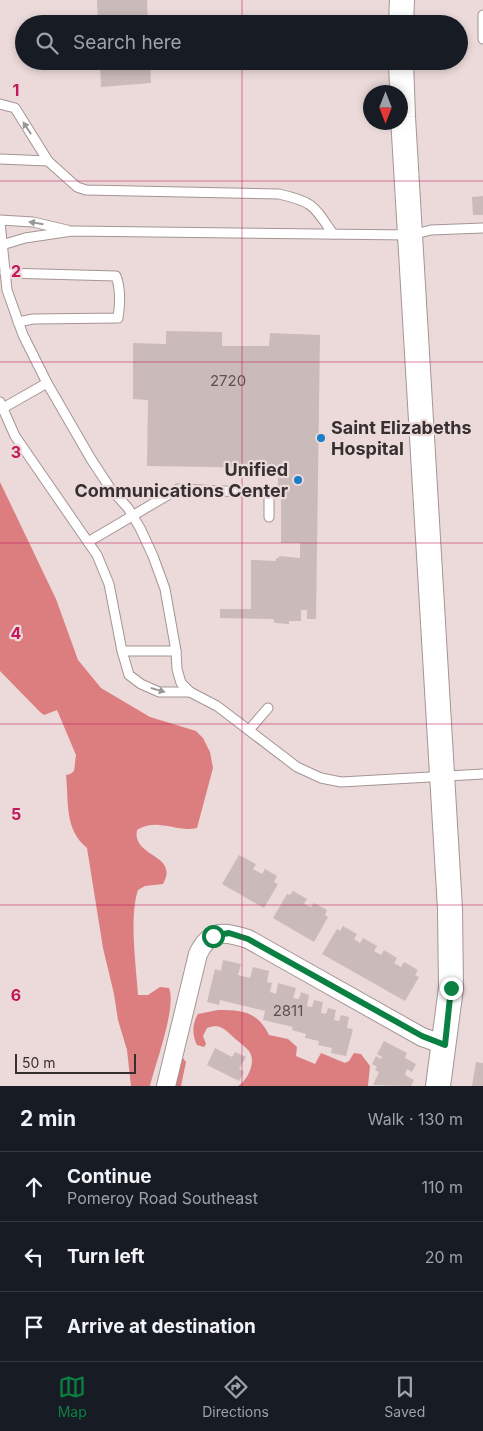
<!DOCTYPE html>
<meta charset="utf-8">
<style>
:root{--surface:#171b24;--page:#242831;--text:#f1f3f6;--muted:#9ea1a6;--line:#363941;--accent:#0b8043}
body{margin:0;font-family:Inter,sans-serif;background:var(--page);color:var(--text)}
.compass{position:absolute;left:363px;top:85px;width:45px;height:45px;border-radius:50%;background:var(--surface);box-shadow:0 2px 8px #0003;rotate:180deg}
.scale{position:absolute;left:15px;bottom:12px;width:121px;box-sizing:border-box;padding-left:5px;border:2px solid #352f2f;border-top:0;font-size:14px;line-height:18px;white-space:nowrap;color:#352f2f;-webkit-text-stroke:4px #ebdad9;paint-order:stroke}
.stop{position:absolute;width:15px;height:15px;margin:-11px;border:4px solid #0b8043;border-radius:50%;background:#fff}
.stop.end{background:#0b8043;border-color:#fff;box-shadow:0 1px 5px #0008}
.list{margin:0;padding:0;list-style:none}
h2{display:flex;justify-content:space-between;align-items:center;height:65px;margin:0;padding:0 20px;font-size:21px}
h2 small{font-size:16px;font-weight:400;color:var(--muted)}
.list li{display:grid;grid-template-columns:32px 1fr auto;gap:15px;align-items:center;box-sizing:border-box;height:70px;padding:0 20px;border-top:1px solid var(--line)}
.list b{display:block;font-size:19px;white-space:nowrap}
.list p{margin:0;font-size:16px;white-space:nowrap;color:var(--muted)}
.list em{font-size:16px;font-style:normal;color:var(--muted)}
.icon{flex:none;width:28px;height:28px;fill:none;stroke:currentColor;stroke-width:2;stroke-linecap:round;stroke-linejoin:round}
.map{position:relative;flex:none;width:483px;height:1086px;overflow:hidden}
.search{position:absolute;background:var(--surface);box-shadow:0 2px 8px #0003;left:15px;right:15px;top:15px;height:55px;display:flex;align-items:center;gap:12px;box-sizing:border-box;padding:0 18px;border-radius:28px;color:var(--muted);font-size:19px}
.sheet{height:275px;background:var(--surface)}
nav{display:flex;justify-content:space-around;align-items:center;box-sizing:border-box;height:70px;border-top:1px solid var(--line);background:var(--surface);font-size:14px;color:var(--muted)}
nav a{display:grid;justify-items:center;gap:2px}
nav .on{color:var(--accent)}
.map>svg:first-child{display:block}
</style>
<div class="map">
<svg width="483" height="1086" viewBox="0 0 483 1086">
<rect width="100%" height="100%" fill="#ebdad9"/>
<g fill="#dc7d7f">
<path d="M0,482L56,599L78,660L101,688L150,717L196,731L203,738L210,752L213,768L197,828C177,833 157,817 137,830C137,832 136,835 137,838C141,857 178,857 163,884L145,886L138,890C129,917 136,965 138,995H148L160,987L169,988C177,1006 155,1065 150,1086H131L127,1050L118,1020L114,994L103,948L87,848C64,829 69,802 66,775L70,774L74,771L76,755L57,710L44,715L40,712L0,671Z"/>
<path d="M218,1010C242,1010 257,1011 269,1035L288,1039L297,1047L296,1056L315,1064L321,1053L345,1063L349,1061L354,1053L361,1054L370,1066L368,1086H238C246,1082 255,1065 251,1055C249,1049 242,1045 238,1041C227,1033 223,1022 207,1028L203,1036L206,1044L204,1047L197,1045C192,1035 192,1024 198,1014Z"/>
<path d="M182,1057L186,1062L181,1086H170L176,1064Z"/>
</g>
<g fill="#cabab9">
<path d="M97,0H147L148,24H98Z"/>
<path d="M100,61H150L151,83L101,87Z"/>
<path d="M483,196V215H473L472,197Z"/>
<path d="M166,331L222,332V346H269L270,333L320,335L316,619H307V610H301V621H289V624L275,623L273,619L220,618V609H251V560L276,561V558H279V556L300,558V543H281V492H278V468L147,466L148,400L133,399V343L166,344Z"/>
<path d="M239,855L256,864L253,869L262,874L265,869L277,876L274,882L278,884L264,908L222,884Z"/>
<path d="M293,891L307,899L304,904L311,907L314,903L327,910L325,915L328,917L314,942L273,918L287,894L290,895Z"/>
<path d="M343,926L357,934L354,939L360,943L363,938L377,946L374,951L381,955L384,950L397,958L394,963L401,967L404,962L418,970L415,975L419,977L405,1001L322,954L337,929L340,931Z"/>
<path d="M223,960L241,964L238,975L250,978L253,967L269,971L267,982L272,983L270,992L276,994L278,983L296,988L293,998L299,999L301,992L309,995L307,1006L312,1007L314,1000L323,1002L321,1013L326,1014L328,1008L336,1010L334,1020L339,1021L341,1015L349,1017L347,1028L353,1029L346,1056L331,1053L332,1048L318,1045L319,1041L305,1038L306,1034L292,1030L293,1027L263,1020L265,1011L220,1000L219,1005L207,1002L215,969L221,971Z"/>
<path d="M384,1041L407,1053L405,1058L416,1064L412,1072L407,1069L405,1075L414,1080L411,1086L373,1085L379,1072L375,1070L377,1067L372,1064L376,1056L381,1059L382,1057L377,1054Z"/>
<path d="M215,1048L232,1057L235,1052L246,1057L239,1069L244,1072L239,1081L207,1065Z"/>
<path d="M476,1062L483,1063V1086H472Z"/>
</g>
<g fill="none" stroke-linecap="round" stroke-linejoin="round">
<defs>
<g id="lane">
<path d="M483,15V39"/>
<path d="M0,104L15,108L48,161L77,187L86,190L279,194C314,202 314,206 333,234"/>
<path d="M0,159L48,161"/>
<path d="M0,220L33,222L67,230"/>
<path d="M0,222L7,290L23,335L47,383L91,459L110,488L128,508L140,528L153,556L165,589L176,651H122L109,584L97,555L15,436L0,402"/>
<path d="M2,245L25,238L72,231L411,235L431,230L483,228"/>
<path d="M5,273L116,276C121,289 120,305 118,318L33,319L18,322"/>
<path d="M3,408L47,383"/>
<path d="M88,542L178,489L269,493V517"/>
<path d="M122,651L129,675L141,684L159,692H190"/>
<path d="M176,651L177,669L181,683L190,692L217,706L297,767L321,778L341,782L483,774"/>
<path d="M249,730L268,708"/>
</g>
<path id="street" d="M166,1086L198,954C210,929 224,931 248,939L422,1037L445,1045"/>
<g id="secondary">
<path d="M401,24L402,0"/>
<path d="M401,61L403,117L450,909L451,988L438,1086"/>
</g>
</defs>
<use href="#lane" stroke="#a49594" stroke-width="11"/>
<use href="#street" stroke="#a49594" stroke-width="20"/>
<use href="#secondary" stroke="#a49594" stroke-width="26"/>
<use href="#lane" stroke="#fff" stroke-width="9"/>
<use href="#street" stroke="#fff" stroke-width="18"/>
<use href="#secondary" stroke="#fff" stroke-width="24"/>
</g>
<defs><path id="oneway-solid" d="M-6-.8H1V-3.2L6.5 0L1 3.2V.8H-6Z" transform="scale(1.25)"/></defs>
<g fill="#9a9797">
<use href="#oneway-solid" transform="translate(27 128) rotate(-123)"/>
<use href="#oneway-solid" transform="translate(36 223) rotate(-171)"/>
<use href="#oneway-solid" transform="translate(158 690) rotate(16)"/>
</g>
<g fill="none" stroke-linecap="round" stroke-linejoin="round">
<path stroke="#0b8043" stroke-width="6" d="M213,936L229,933L248,939L422,1036L445,1045L451,988"/>
</g>
<path fill="none" stroke="#c2185b" stroke-width="1" stroke-opacity="0.55" d="M242,0V24M242,61V1086M0,181H483M0,362H483M0,543H483M0,724H483M0,905H483"/>
<g fill="#1a7eca" stroke="#ebdad9" stroke-width="2">
<circle cx="321" cy="438" r="5"/>
<circle cx="298" cy="480" r="5"/>
</g>
<g text-anchor="middle" stroke-width="4.5" stroke-linejoin="round" paint-order="stroke">
<g font-size="15" fill="#5a5252">
<text x="228" y="386">2720</text>
<text x="288" y="1016">2811</text>
</g>
<g font-size="18" font-weight="bold" fill="#352f2f" stroke="#ebdad9" text-anchor="start">
<text x="331" y="434">Saint Elizabeths<tspan x="331" dy="21">Hospital</tspan></text>
<text x="288" y="476" text-anchor="end">Unified<tspan x="288" dy="21">Communications Center</tspan></text>
</g>
</g>
<g font-size="16" text-anchor="middle" font-weight="bold" fill="#c2185b" stroke="#ebdad9" stroke-width="4.5" stroke-linejoin="round" paint-order="stroke">
<text x="16" y="96">1</text>
<text x="16" y="277">2</text>
<text x="16" y="458">3</text>
<text x="16" y="639">4</text>
<text x="16" y="820">5</text>
<text x="16" y="1001">6</text>
</g>
</svg>
<svg class="compass" viewBox="-18 -18 36 36"><path d="M0-13l5 13h-10z" fill="#e53935"/><path d="M0 13l5-13h-10z" fill="#9ea1a6"/></svg>
<div class="scale">50 m</div>
<div class="stop" style="left:213px;top:936px"></div>
<div class="stop end" style="left:451px;top:988px"></div>
<div class="search"><svg class="icon" aria-label="search" viewBox="0 0 24 24"><circle cx="10" cy="10" r="6"/><path d="M15 15l6 6"/></svg>Search here</div>
</div>
<section class="sheet">
<h2>2 min<small>Walk · 130 m</small></h2>
<ul class="list">
<li><svg class="icon" aria-label="ahead" viewBox="0 0 24 24"><path d="M12 20V5M6 11l6-6 6 6"/></svg><div><b>Continue</b><p>Pomeroy Road Southeast</p></div><em>110 m</em></li>
<li><svg class="icon" aria-label="left" viewBox="0 0 24 24"><path d="M17 20v-9H6M10 6l-5 5 5 5"/></svg><div><b>Turn left</b></div><em>20 m</em></li>
<li><svg class="icon" aria-label="arrive" viewBox="0 0 24 24"><path d="M6 21V4h12l-3 4 3 4H6"/></svg><div><b>Arrive at destination</b></div></li>
</ul>
</section>
<nav>
<a class="on"><svg class="icon" aria-label="map" viewBox="0 0 24 24"><path d="M3 6l6-2 6 2 6-2v14l-6 2-6-2-6 2zM9 4v14M15 6v14"/></svg>Map</a>
<a><svg class="icon" aria-label="directions" viewBox="0 0 24 24"><path d="M12 3l9 9-9 9-9-9zM9 14v-3h6M13 9l2 2-2 2"/></svg>Directions</a>
<a><svg class="icon" aria-label="saved" viewBox="0 0 24 24"><path d="M7 4h10v16l-5-4-5 4z"/></svg>Saved</a>
</nav>
